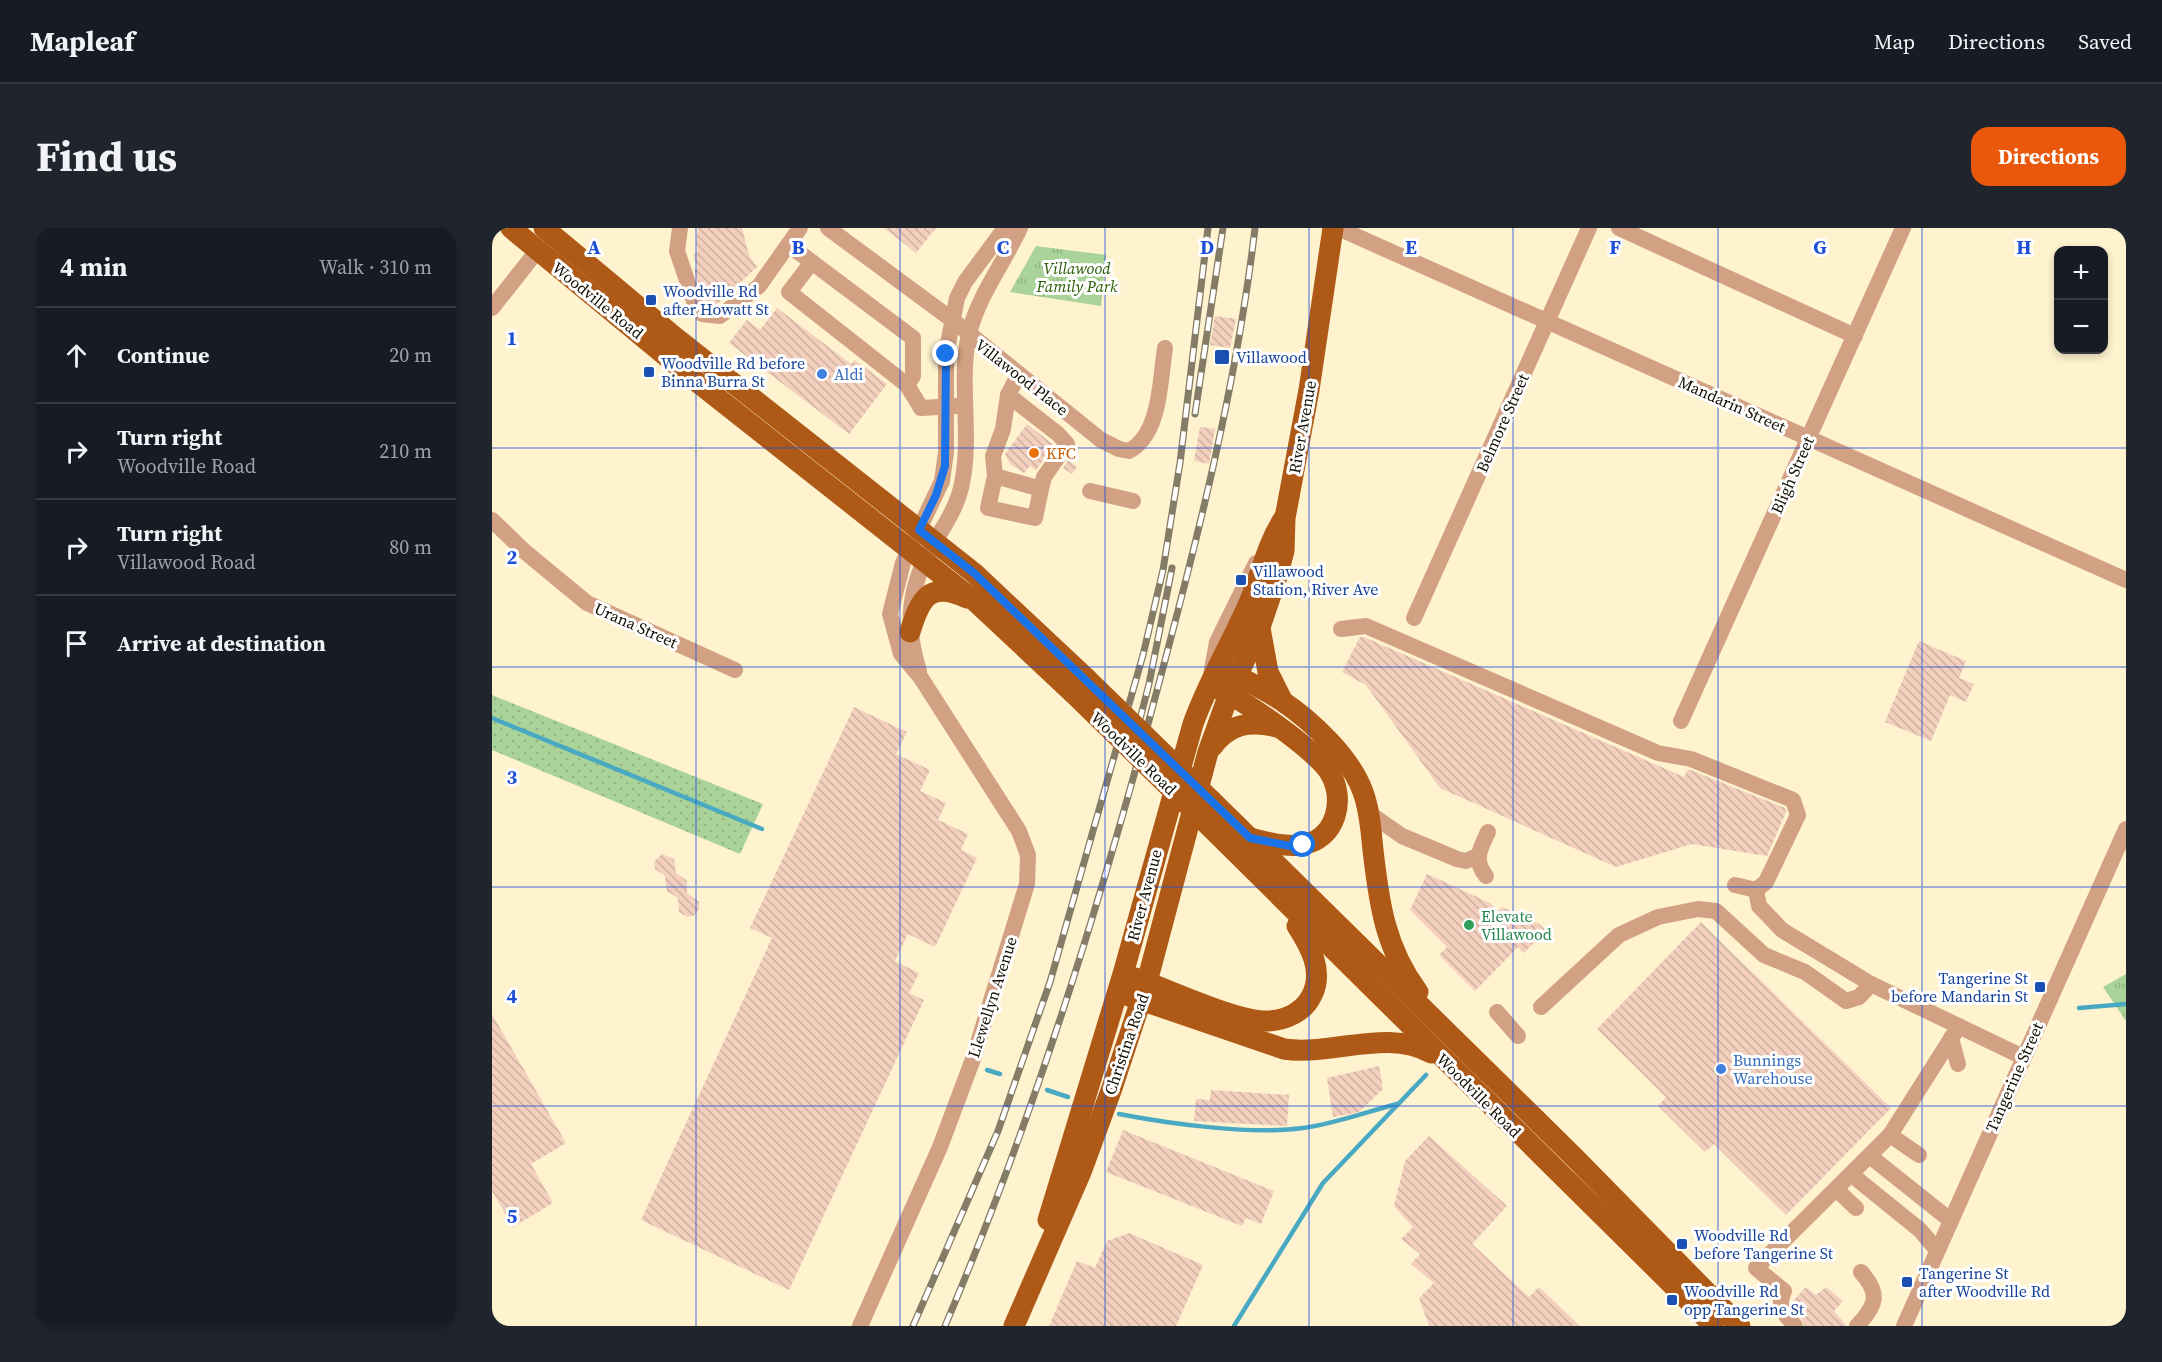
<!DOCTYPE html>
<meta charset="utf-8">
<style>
:root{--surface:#171b24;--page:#20242c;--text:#f1f3f6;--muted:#9ea1a6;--line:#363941;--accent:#ea580c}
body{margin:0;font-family:"Source Serif 4",serif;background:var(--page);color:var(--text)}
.controls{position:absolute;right:18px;top:18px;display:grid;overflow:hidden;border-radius:12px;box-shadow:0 3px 9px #0003}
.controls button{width:54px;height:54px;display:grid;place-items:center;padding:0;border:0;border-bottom:2px solid var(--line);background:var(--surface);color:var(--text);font:30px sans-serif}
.stop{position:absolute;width:18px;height:18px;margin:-14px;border:4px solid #1a73e8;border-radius:50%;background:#fff}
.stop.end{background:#1a73e8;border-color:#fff;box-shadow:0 2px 6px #0008}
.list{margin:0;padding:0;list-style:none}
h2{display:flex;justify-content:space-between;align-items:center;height:78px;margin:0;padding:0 24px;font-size:26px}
h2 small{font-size:20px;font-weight:400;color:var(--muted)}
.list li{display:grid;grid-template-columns:39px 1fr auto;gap:18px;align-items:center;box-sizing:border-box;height:96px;padding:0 24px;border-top:2px solid var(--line)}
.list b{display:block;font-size:22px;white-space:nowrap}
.list p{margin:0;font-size:20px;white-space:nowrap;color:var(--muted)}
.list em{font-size:20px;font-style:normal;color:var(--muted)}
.icon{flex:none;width:33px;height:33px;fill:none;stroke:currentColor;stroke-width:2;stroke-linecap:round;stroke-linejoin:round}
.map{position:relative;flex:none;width:1634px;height:1098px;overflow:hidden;border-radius:18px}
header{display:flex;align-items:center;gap:36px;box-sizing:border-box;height:84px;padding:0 30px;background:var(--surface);border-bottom:2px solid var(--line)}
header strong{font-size:28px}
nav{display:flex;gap:33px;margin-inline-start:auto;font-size:21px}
.intro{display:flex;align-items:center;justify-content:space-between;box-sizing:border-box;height:144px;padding:0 36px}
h1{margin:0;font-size:42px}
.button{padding:15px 27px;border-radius:18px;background:var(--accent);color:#fff;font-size:21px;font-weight:700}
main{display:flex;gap:36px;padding:0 36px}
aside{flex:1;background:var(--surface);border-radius:18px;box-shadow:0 3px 9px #0003}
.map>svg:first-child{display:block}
</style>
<header>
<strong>Mapleaf</strong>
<nav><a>Map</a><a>Directions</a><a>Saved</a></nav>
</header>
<div class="intro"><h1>Find us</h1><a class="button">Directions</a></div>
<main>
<aside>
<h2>4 min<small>Walk · 310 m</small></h2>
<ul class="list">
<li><svg class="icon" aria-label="ahead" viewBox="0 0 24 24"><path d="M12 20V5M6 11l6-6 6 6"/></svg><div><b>Continue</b></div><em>20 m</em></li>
<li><svg class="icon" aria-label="right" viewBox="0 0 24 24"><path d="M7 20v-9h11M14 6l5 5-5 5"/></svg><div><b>Turn right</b><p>Woodville Road</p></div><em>210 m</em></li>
<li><svg class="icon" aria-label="right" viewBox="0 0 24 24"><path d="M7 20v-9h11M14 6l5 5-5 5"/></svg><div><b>Turn right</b><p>Villawood Road</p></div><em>80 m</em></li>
<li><svg class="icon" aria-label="arrive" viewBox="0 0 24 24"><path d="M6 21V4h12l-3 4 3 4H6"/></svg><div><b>Arrive at destination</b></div></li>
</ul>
</aside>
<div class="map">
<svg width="1634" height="1098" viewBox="0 0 1634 1098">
<defs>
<pattern id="grass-dots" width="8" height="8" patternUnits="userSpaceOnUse" patternTransform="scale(1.5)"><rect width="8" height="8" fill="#aad399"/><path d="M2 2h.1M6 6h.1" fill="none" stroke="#91b482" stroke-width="1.8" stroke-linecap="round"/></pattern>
<pattern id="park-tufts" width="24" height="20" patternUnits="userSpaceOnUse" patternTransform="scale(1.5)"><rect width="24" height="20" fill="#aad399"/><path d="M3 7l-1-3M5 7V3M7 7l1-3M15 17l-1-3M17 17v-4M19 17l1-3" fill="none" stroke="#91b482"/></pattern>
<pattern id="building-back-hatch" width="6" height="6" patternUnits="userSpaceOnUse" patternTransform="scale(1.5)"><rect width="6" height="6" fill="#f3d0be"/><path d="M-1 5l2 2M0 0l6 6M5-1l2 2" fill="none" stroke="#cfb1a2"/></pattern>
</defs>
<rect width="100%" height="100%" fill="#fef2cf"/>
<path fill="url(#grass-dots)" d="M0,467L271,576L248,626L0,522Z"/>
<g fill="url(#park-tufts)">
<path d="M544,18L614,27L609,78L518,64Z"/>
<path d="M1634,746V793L1611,759Z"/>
</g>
<path fill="#aad399" d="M583,35L605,39L602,61L579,57Z"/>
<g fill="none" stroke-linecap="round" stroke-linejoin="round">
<g stroke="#49a9c3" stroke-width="4.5">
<path d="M0,490L270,601"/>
<path d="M1587,780L1634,776"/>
<path d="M495,842L508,846"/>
<path d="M555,862L576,869"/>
<path d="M627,886C679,896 759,907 811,900C842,896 874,884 905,876"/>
<path d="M742,1098L831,955L934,847"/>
</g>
</g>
<g fill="url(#building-back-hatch)">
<path d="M206,0H250L257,27L265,39L224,77L212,71L202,42L206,40L201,26L206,24L204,14Z"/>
<path d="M392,0H444L424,25Z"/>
<path d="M285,80L359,136L363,132L395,156L357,206L237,115L255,92L268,102Z"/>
<path d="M723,88L744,91L738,120L718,117Z"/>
<path d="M535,196L562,217L544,242L538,238L532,245L518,236L513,226Z"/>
<path d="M708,199L723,201L717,236L702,233Z"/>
<path d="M576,232L585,239L580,246L571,240Z"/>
<path d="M868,409H872L1192,549L1196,541L1293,580L1294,584L1275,628L1200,616L1124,639L948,560L874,457L850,444Z"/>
<path d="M1427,413L1474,433L1467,450L1482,456L1474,474L1458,467L1439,513L1393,494Z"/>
<path d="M362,479L415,504L404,526L438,542L428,563L454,575L446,592L476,606L469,622L485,630L443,719L416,706L403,733L427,745L417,765L432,772L297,1062L149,992L280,710L258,700Z"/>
<path d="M170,626L182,631L184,645L195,653V665L207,674V681L203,687L196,689L187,684L186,670L175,663L173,648L163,641L162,634Z"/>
<path d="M935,646L998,675L1006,683L1010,679L1047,696L1054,702L1032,725L1026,719L983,763L947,727L955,719L918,682Z"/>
<path d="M1209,694L1399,880L1294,987L1222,916L1213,924L1166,878L1174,869L1105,801Z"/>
<path d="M0,786L74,915L39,936L61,975L21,999L0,963Z"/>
<path d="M887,838L891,861L867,884L841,889L835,850Z"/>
<path d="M719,862L797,867L795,898L702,893L704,871L718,872Z"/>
<path d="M631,902L782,963L769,996L754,990L750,998L614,944Z"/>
<path d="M937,908L1015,978L980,1016L1037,1069L1047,1059L1088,1098H937L927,1070L942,1055L919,1036L928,1026L909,1011L921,999L902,978L913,933Z"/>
<path d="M637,1005L711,1037L684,1098H557L585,1033L603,1040L615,1013Z"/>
<path d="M1314,1059L1324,1067L1334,1059L1351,1073L1342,1083L1355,1098H1313L1300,1074Z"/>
</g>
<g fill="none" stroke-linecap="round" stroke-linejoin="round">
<g stroke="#d2a184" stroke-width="16">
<path d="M188,0L185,23L203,76L210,86L228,88L267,58L308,0"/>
<path d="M336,0L459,91L609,212L627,221L637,223C669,206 668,151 673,120"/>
<path d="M846,0L1634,352"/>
<path d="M1127,0L1363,108"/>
<path d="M297,17L421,110V148L415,157L429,180L464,178"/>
<path d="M320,34L297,64L415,157"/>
<path d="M0,80L45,23"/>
<path d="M516,167L566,206L575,216L552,249L549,261"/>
<path d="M503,248L496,280L543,290L549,261L503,248L501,228L511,201L516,167L527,146"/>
<path d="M598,263L641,273"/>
<path d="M0,292L32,323L95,375L243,442"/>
<path d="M922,390L1097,0"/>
<path d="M849,401L874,398L1166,525L1199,531L1301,572L1306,587L1274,654L1264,662"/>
<path d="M427,443C412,396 417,356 443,313C453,297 464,280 469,260C481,210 466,157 477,106C486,68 512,35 528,0"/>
<path d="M719,447L725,414L764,335"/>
<path d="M1189,493L1411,0"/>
<path d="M877,585L910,608L965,631L974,633L985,628"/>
<path d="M994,648C981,632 988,621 996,604"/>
<path d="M1243,657L1264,662L1267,678L1290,702L1379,756L1531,829"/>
<path d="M1049,779L1127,707L1166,689L1206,681L1224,683L1272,727L1313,744L1354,773L1367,769L1379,756"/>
<path d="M1005,784L1026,808"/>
<path d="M1459,810L1466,836"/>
<path d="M1398,907L1427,927"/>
<path d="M1379,929L1458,992"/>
<path d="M1360,947L1428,1002L1445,1022"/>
<path d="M1345,962L1364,980"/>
<path d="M368,1098L448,919L481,831L535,656L536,627L527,603L429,450L409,426L398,386L411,335L450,253L454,224V126L465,70L473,54L513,0"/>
<path d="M1303,1098C1293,1086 1284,1080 1292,1063L1264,1040L1398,907L1467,798"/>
<path d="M1365,1098C1384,1078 1389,1066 1369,1044"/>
<path d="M1412,1098L1634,601"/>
</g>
<g stroke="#af5916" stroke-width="21">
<path d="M19,0L204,153L484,374L581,465"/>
<path d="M52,0L184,110L482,345L595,451"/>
<path d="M768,400L776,444L790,472"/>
<path d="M418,404C428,371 437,352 475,370"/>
<path d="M734,442C752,452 773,461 790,473C820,493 859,530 871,564C878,583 879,603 881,622C887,675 893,720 926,764"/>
<path d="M725,460C753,473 818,518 836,542C855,569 845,613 808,617C791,619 774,614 758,610"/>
<path d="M720,519C737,496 758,492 785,499"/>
<path d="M719,572L1082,929L1248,1098"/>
<path d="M712,593L1222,1098"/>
<path d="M643,750C676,761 742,793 774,793C793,793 812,784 820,767C832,743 818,718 805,698"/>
<path d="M637,768L792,821C840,828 896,800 939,825"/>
<path d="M556,992L631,746L701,496C716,454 739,416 757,375C769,346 775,316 792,290"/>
<path d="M522,1098L589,944L620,860L655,754L716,524L737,466L768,399L784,352L792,323L793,290L817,162L841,0"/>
</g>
<defs>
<g id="rail">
<path d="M703,186L731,0"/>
<path d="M640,522L657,456L680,340"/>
<path d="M421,1098L506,903L558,754L651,427L671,342L688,235L716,0"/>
<path d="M453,1098C542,889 609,674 667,455C707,305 745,154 763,0"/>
</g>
</defs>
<use href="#rail" stroke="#847c66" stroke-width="7"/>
<use href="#rail" stroke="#fff" stroke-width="4.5" stroke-dasharray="14" stroke-linecap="butt"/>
<g stroke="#af5916" stroke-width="21">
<path d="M595,451L719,572"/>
<path d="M581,465L712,593"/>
</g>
</g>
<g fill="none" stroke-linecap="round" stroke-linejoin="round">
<path stroke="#1a73e8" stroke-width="8" d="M454,126L453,238L444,267L427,302L482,345L758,610L798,618L811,617"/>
</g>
<path fill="none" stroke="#1d4ed8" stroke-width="1.5" stroke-opacity="0.55" d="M204,0V1098M408,0V1098M613,0V1098M817,0V1098M1021,0V1098M1226,0V1098M1430,0V1098M0,220H1634M0,439H1634M0,659H1634M0,878H1634"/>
<g fill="#1a4fb4" stroke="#fff" stroke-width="2">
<rect x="153" y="66" width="12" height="12" rx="3"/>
<rect x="722" y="121" width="16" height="16" rx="3"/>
<rect x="151" y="138" width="12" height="12" rx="3"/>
<rect x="743" y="346" width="12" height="12" rx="3"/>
<rect x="1542" y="753" width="12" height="12" rx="3"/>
<rect x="1184" y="1010" width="12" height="12" rx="3"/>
<rect x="1409" y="1048" width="12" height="12" rx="3"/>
<rect x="1174" y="1066" width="12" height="12" rx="3"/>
</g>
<g fill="#3f7fe0" stroke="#fff" stroke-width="2">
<circle cx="330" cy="146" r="6"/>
<circle cx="1229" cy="841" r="6"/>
</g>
<circle fill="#e8710a" stroke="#fff" stroke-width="2" cx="542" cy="225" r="6"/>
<circle fill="#2e9e5b" stroke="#fff" stroke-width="2" cx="977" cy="697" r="6"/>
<g text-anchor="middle" stroke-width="6" stroke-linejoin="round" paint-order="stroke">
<g font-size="16" font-style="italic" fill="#265b00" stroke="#fff">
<text x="585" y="46">Villawood<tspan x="585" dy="18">Family Park</tspan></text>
</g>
<g font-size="16" fill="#164399" stroke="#fff" text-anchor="start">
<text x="171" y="69">Woodville Rd<tspan x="171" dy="18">after Howatt St</tspan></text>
<text x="744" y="135">Villawood</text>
<text x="169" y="141">Woodville Rd before<tspan x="169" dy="18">Binna Burra St</tspan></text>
<text x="761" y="349">Villawood<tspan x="761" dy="18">Station, River Ave</tspan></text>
<text x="1536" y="756" text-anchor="end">Tangerine St<tspan x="1536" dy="18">before Mandarin St</tspan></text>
<text x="1202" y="1013">Woodville Rd<tspan x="1202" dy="18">before Tangerine St</tspan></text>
<text x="1427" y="1051">Tangerine St<tspan x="1427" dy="18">after Woodville Rd</tspan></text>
<text x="1192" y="1069">Woodville Rd<tspan x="1192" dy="18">opp Tangerine St</tspan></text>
</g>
<g font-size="16" fill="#110d03" stroke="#fff">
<text transform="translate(106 72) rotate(39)" y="6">Woodville Road</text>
<text transform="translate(530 149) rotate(38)" y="6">Villawood Place</text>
<text transform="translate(1240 176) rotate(24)" y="6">Mandarin Street</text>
<text transform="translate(1010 195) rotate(-66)" y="6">Belmore Street</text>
<text transform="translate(810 199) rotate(-80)" y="6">River Avenue</text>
<text transform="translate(1300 247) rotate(-66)" y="6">Bligh Street</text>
<text transform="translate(144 397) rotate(24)" y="6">Urana Street</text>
<text transform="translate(642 525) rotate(44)" y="6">Woodville Road</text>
<text transform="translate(652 667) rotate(-75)" y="6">River Avenue</text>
<text transform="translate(500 769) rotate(-72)" y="6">Llewellyn Avenue</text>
<text transform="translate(634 816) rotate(-71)" y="6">Christina Road</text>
<text transform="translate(1522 849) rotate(-66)" y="6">Tangerine Street</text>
<text transform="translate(987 867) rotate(45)" y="6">Woodville Road</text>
</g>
<g font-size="16" fill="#366cbe" stroke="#fff" text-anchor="start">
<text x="342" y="152">Aldi</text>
<text x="1241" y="838">Bunnings<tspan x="1241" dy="18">Warehouse</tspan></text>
</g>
<g font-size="16" fill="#c56008" stroke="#fff" text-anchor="start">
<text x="554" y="231">KFC</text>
</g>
<g font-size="16" fill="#27864d" stroke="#fff" text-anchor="start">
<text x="989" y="694">Elevate<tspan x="989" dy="18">Villawood</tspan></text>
</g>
</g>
<g font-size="20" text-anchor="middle" font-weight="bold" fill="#1d4ed8" stroke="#fff" stroke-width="6" stroke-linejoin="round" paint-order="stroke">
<text x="102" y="26">A</text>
<text x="306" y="26">B</text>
<text x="511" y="26">C</text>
<text x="715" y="26">D</text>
<text x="919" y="26">E</text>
<text x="1123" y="26">F</text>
<text x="1328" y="26">G</text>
<text x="1532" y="26">H</text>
<text x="20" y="117">1</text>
<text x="20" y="336">2</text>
<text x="20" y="556">3</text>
<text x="20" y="775">4</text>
<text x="20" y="995">5</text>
</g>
</svg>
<div class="controls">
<button>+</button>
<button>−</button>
</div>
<div class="stop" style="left:811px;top:617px"></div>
<div class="stop end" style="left:454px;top:126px"></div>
</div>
</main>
